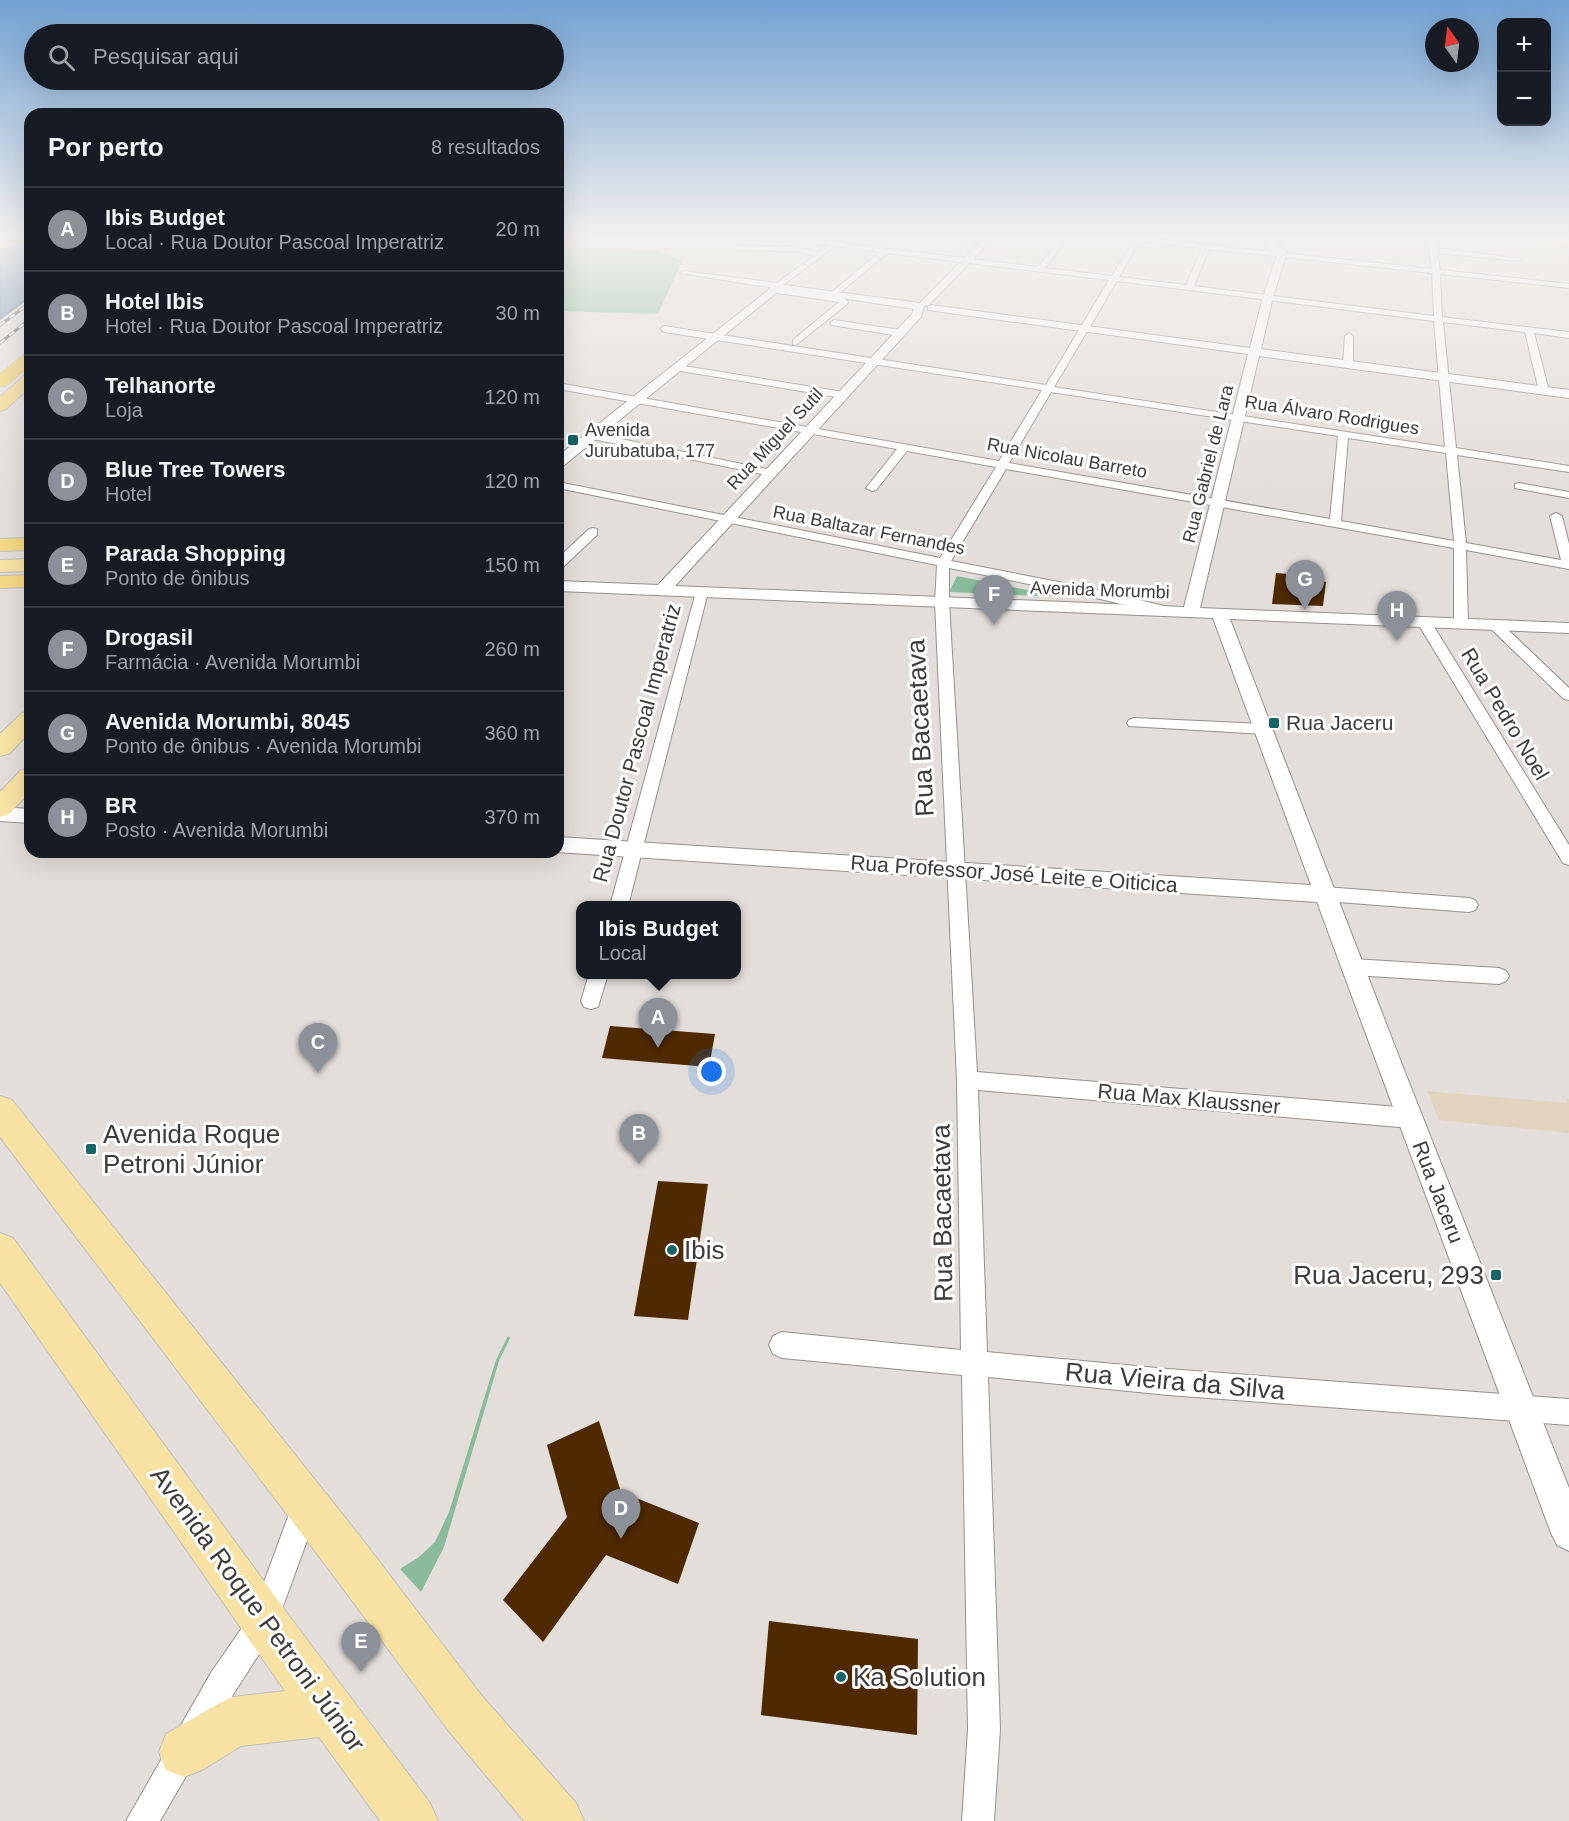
<!DOCTYPE html>
<html lang="pt">
<meta charset="utf-8">
<style>
:root{--surface:#171b24;--page:#242831;--text:#f1f3f6;--muted:#9ea1a6;--line:#363941;--accent:#8c9099}
body{margin:0;font-family:Arial,sans-serif;background:var(--page);color:var(--text)}
.controls{position:absolute;right:18px;top:18px;display:grid;overflow:hidden;border-radius:12px;box-shadow:0 6px 24px #0002}
.controls button{width:54px;height:54px;display:grid;place-items:center;padding:0;border:0;border-bottom:2px solid var(--line);background:var(--surface);color:var(--text);font:30px sans-serif}
.compass{position:absolute;left:1425px;top:18px;width:54px;height:54px;border-radius:50%;background:var(--surface);box-shadow:0 6px 24px #0002;rotate:346deg}
.you{position:absolute;left:712px;top:1072px;width:21px;height:21px;margin:-15px;border:4px solid #fff;border-radius:50%;background:#1a73e8;box-shadow:0 0 0 9px #1a73e833}
.badge{display:grid;place-items:center;width:39px;height:39px;border-radius:50%;background:var(--accent);color:#fff;font-size:20px;font-weight:700}
.pin{position:absolute;translate:-50% -50px;filter:drop-shadow(0 2px 3px #0008)}
.pin::after{content:'';position:absolute;top:32px;width:21px;height:18px;background:inherit;clip-path:polygon(0 0,100% 0,50% 100%)}
.popup{position:absolute;left:576px;top:901px;width:165px;height:78px;box-sizing:border-box;display:grid;place-content:center;border-radius:12px;background:var(--surface);filter:drop-shadow(0 2px 4px #0005);font-size:20px;white-space:nowrap;color:var(--muted)}
.popup b{font-size:22px;color:var(--text)}
.popup::after{content:'';position:absolute;left:50%;top:100%;margin-left:-12px;border:12px solid transparent;border-top-color:var(--surface)}
.list{margin:0;padding:0;list-style:none}
h2{display:flex;justify-content:space-between;align-items:center;height:78px;margin:0;padding:0 24px;font-size:26px}
h2 small{font-size:20px;font-weight:400;color:var(--muted)}
.list li{display:grid;grid-template-columns:39px 1fr auto;gap:18px;align-items:center;box-sizing:border-box;height:84px;padding:0 24px;border-top:2px solid var(--line)}
.list b{display:block;font-size:22px;white-space:nowrap}
.list p{margin:0;font-size:20px;white-space:nowrap;color:var(--muted)}
.list em{font-size:20px;font-style:normal;color:var(--muted)}
.icon{flex:none;width:33px;height:33px;fill:none;stroke:currentColor;stroke-width:2;stroke-linecap:round;stroke-linejoin:round}
.map{position:relative;flex:none;width:1569px;height:1821px;overflow:hidden}
.search{position:absolute;background:var(--surface);box-shadow:0 6px 24px #0002;left:24px;top:24px;width:540px;height:66px;display:flex;align-items:center;gap:15px;box-sizing:border-box;padding:0 21px;border-radius:33px;color:var(--muted);font-size:22px}
.panel{position:absolute;background:var(--surface);box-shadow:0 6px 24px #0002;left:24px;top:108px;width:540px;height:750px;border-radius:18px}
.map>svg:first-child{display:block}
</style>
<div class="map">
<svg width="1569" height="1821" viewBox="0 0 1569 1821">
<rect width="100%" height="100%" fill="#e3deda"/>
<path fill="#e2d3c1" d="M1427,1091L1567,1103L1565,1098L1569,1099V1133L1439,1120Z"/>
<g fill="#89bb9c">
<path d="M558,248L655,249L682,261L658,314L558,311L561,303H558Z"/>
<path d="M957,576L1062,597L949,592Z"/>
<path d="M508,1336L510,1338L499,1361L444,1547L421,1592L400,1569L419,1557L435,1542L449,1512L496,1360Z"/>
</g>
<path fill="#6185b0" stroke="#566f8d" stroke-width="1.5" d="M4,239H30V297L0,319V241Z"/>
<g fill="#4f2900">
<path d="M1276,573L1302,575L1326,582L1323,606L1272,604Z"/>
<path d="M610,1026L715,1034L709,1067L602,1058Z"/>
<path d="M658,1181L708,1184L688,1320L634,1316Z"/>
<path d="M599,1421L621,1492L699,1523L678,1584L606,1555L543,1642L503,1600L567,1517L547,1445Z"/>
<path d="M769,1621L918,1639L917,1735L761,1715Z"/>
</g>
<g fill="none" stroke-linecap="round" stroke-linejoin="round">
<defs>
<g id="minor">
<path d="M836,239H842L840,243L1038,267L1060,239H1066L1045,268L1112,276L1135,239H1154L1432,269L1427,239H1434L1436,248L1522,259L1518,261L1437,253L1440,270L1569,284V288L1440,274L1442,317L1569,332V338L1534,333L1549,391L1544,394L1539,391L1525,332L1443,322L1456,448L1569,466V472L1457,455L1466,543L1561,560L1550,516L1556,513L1562,516L1569,544V569L1466,550L1468,624L1466,627H1456L1454,624V548L1006,469L951,561L1079,586L1177,609L1179,612L1172,616L1079,594L949,568V603L977,1072L1410,1108L1418,1111L1421,1118L1418,1125L1410,1128L978,1090L987,1352L1168,1369L1569,1399V1425L1168,1395L988,1377L1000,1729L994,1821H962L968,1729L962,1375L782,1358L773,1354L769,1345L773,1336L782,1332L961,1350L957,1080L935,603L937,565L558,488V482L940,558L996,467L907,451L876,490L872,491L866,488L897,449L558,389V383L999,461L1042,390L664,332L660,329L664,326L1046,385L1109,280L887,253L836,296L843,297L848,302L847,304L796,345L793,344V340L839,302L771,292L770,290L774,288L680,273L684,271L777,283L814,256L796,251L734,250L731,246L796,247L818,252L827,245L815,244V240L832,242ZM1140,241L1202,248L1186,285L1119,277ZM835,246L880,252L832,292V295L779,288ZM1209,249L1432,273L1434,316L1194,286ZM1117,281L1434,321L1445,447L1054,387ZM1051,392L1338,436L1330,519L1009,463ZM1348,438L1446,453L1454,541L1341,521Z"/>
<path d="M985,239H993L977,255H971V251Z"/>
<path d="M834,320L900,330L904,333L900,336L831,325L830,323Z"/>
<path d="M1349,333L1353,336V364L1348,367L1343,364L1345,336Z"/>
<path d="M678,365L843,392L848,395L843,398L675,370L673,368Z"/>
<path d="M592,433L771,470L776,473L771,476L588,438L587,436Z"/>
<path d="M1519,483L1569,492V498L1515,488V484Z"/>
<path d="M593,528L597,529V535L562,568L558,569V558L589,529Z"/>
<path d="M702,588L708,592L628,906H610L696,592Z"/>
<path d="M1424,618L1431,622L1569,845V865L1563,863L1417,622Z"/>
<path d="M1496,622L1501,623L1569,688V700L1564,699L1491,629L1489,626L1491,623Z"/>
<path d="M1134,718L1264,724L1272,729L1264,734L1129,726L1127,723L1129,720Z"/>
<path d="M1325,887L1469,898L1475,900L1478,905L1475,910L1469,912L1325,901L1319,899L1316,894L1319,889Z"/>
<path d="M1353,959L1499,968L1506,971L1509,976L1506,981L1499,984L1353,975L1346,972L1344,967L1346,962Z"/>
<path d="M589,974H608L598,1007L591,1009L584,1007L581,1001Z"/>
<path d="M306,1491L316,1495L320,1505L274,1631L234,1693L160,1821H126L212,1671L253,1612L296,1495Z"/>
</g>
<g id="tertiary">
<path d="M966,239H974L977,255L929,305L924,306L921,317L675,586L1184,607L1248,354L928,310V306L932,305L1250,348L1263,297L1277,255L1258,239H1267L1280,248L1283,239H1291L1273,297L1261,349L1569,390V398L1259,356L1200,608L1569,623V633L1230,619L1401,1062L1569,1488V1551L1557,1545L1551,1533L1317,902L556,852L558,837L1311,885L1213,618L558,591V581L658,585L912,314L914,309L781,289L563,466L558,467V456L776,284L920,303L969,253Z"/>
<path d="M0,807L30,809V823L0,821Z"/>
</g>
<g id="primary">
<path d="M1522,239H1569V244L1527,242Z"/>
<path d="M30,559V571L0,572V560Z"/>
<path d="M30,711V732L9,754L0,756V734L22,713Z"/>
<path d="M30,768V792L9,814L0,817V792L21,770Z"/>
<path d="M0,1096L12,1100L359,1535L482,1696L576,1803L584,1821H524L448,1730L327,1567L0,1137Z"/>
<path d="M0,1233L13,1238L293,1621L430,1803L438,1821H380L319,1737L241,1746L202,1770L184,1777L166,1770L159,1752L166,1734L216,1705L233,1697L285,1691L0,1283Z"/>
</g>
<g id="trunk">
<path d="M30,374V387L6,409L0,411V397L24,376Z"/>
<path d="M30,538V550L0,551V539Z"/>
<path d="M30,575V587L0,588V576Z"/>
</g>
<g id="motorway">
<path d="M6,239H28L26,242L0,248V240Z"/>
<path d="M30,353V366L6,386L0,387V374L24,354Z"/>
</g>
</defs>
<use href="#minor" stroke="#95918d" stroke-width="2"/>
<use href="#tertiary" stroke="#95918d" stroke-width="2"/>
<use href="#primary" stroke="#bdbdbc" stroke-width="2"/>
<use href="#trunk" stroke="#bdbdbc" stroke-width="2"/>
<use href="#motorway" stroke="#bdbdbc" stroke-width="1"/>
<use href="#minor" fill="#fff" fill-rule="evenodd"/>
<use href="#tertiary" fill="#fff" fill-rule="evenodd"/>
<use href="#primary" fill="#f7e2a3" fill-rule="evenodd"/>
<use href="#trunk" fill="#f4d884" fill-rule="evenodd"/>
<use href="#motorway" fill="#f2ce65" fill-rule="evenodd"/>
<defs>
<g id="rail">
<path d="M0,325L30,303"/>
<path d="M0,343L30,319"/>
</g>
</defs>
<use href="#rail" stroke="#555250" stroke-width="3"/>
<use href="#rail" stroke="#fff" stroke-width="2" stroke-dasharray="6" stroke-linecap="butt"/>
</g>
<linearGradient id="sky" x2="0" y2="1"><stop stop-color="#72a1d2"/><stop offset="0.48" stop-color="#f2f0ee"/><stop offset="1" stop-color="#f2f0ee" stop-opacity="0"/></linearGradient>
<rect width="1569" height="493" fill="url(#sky)"/>
<g fill="#156468" stroke="#fff" stroke-width="2">
<rect x="567" y="434" width="12" height="12" rx="3"/>
<rect x="1268" y="717" width="12" height="12" rx="3"/>
<rect x="85" y="1143" width="12" height="12" rx="3"/>
<circle cx="672" cy="1250" r="6"/>
<rect x="1490" y="1269" width="12" height="12" rx="3"/>
<circle cx="841" cy="1677" r="6"/>
</g>
<g text-anchor="middle" stroke-width="6" stroke-linejoin="round" paint-order="stroke">
<g font-size="18" fill="#3e3c3a" stroke="#fff">
<text transform="translate(1332 415) rotate(9)" y="6">Rua Álvaro Rodrigues</text>
<text transform="translate(775 439) rotate(-47)" y="6">Rua Miguel Sutil</text>
<text transform="translate(1067 458) rotate(10)" y="6">Rua Nicolau Barreto</text>
<text transform="translate(1208 464) rotate(-76)" y="6">Rua Gabriel de Lara</text>
<text transform="translate(869 530) rotate(11)" y="6">Rua Baltazar Fernandes</text>
<text transform="translate(1100 590) rotate(2)" y="6">Avenida Morumbi</text>
</g>
<g font-size="18" fill="#3e3c3a" stroke="#fff" text-anchor="start">
<text x="585" y="436">Avenida<tspan x="585" dy="21">Jurubatuba, 177</tspan></text>
</g>
<g font-size="21" fill="#3e3c3a" stroke="#fff">
<text transform="translate(1505 714) rotate(59)" y="7">Rua Pedro Noel</text>
<text transform="translate(637 743) rotate(-75)" y="7">Rua Doutor Pascoal Imperatriz</text>
<text transform="translate(1014 874) rotate(4)" y="7">Rua Professor José Leite e Oiticica</text>
<text transform="translate(1189 1099) rotate(5)" y="7">Rua Max Klaussner</text>
<text transform="translate(1438 1192) rotate(69)" y="7">Rua Jaceru</text>
</g>
<g font-size="21" fill="#3e3c3a" stroke="#fff" text-anchor="start">
<text x="1286" y="730">Rua Jaceru</text>
</g>
<g font-size="26" fill="#3e3c3a" stroke="#fff">
<text transform="translate(920 728) rotate(-93)" y="9">Rua Bacaetava</text>
<text transform="translate(942 1213) rotate(-91)" y="9">Rua Bacaetava</text>
<text transform="translate(1175 1381) rotate(5)" y="9">Rua Vieira da Silva</text>
<text transform="translate(258 1609) rotate(54)" y="9">Avenida Roque Petroni Júnior</text>
</g>
<g font-size="26" fill="#3e3c3a" stroke="#fff" text-anchor="start">
<text x="103" y="1143">Avenida Roque<tspan x="103" dy="30">Petroni Júnior</tspan></text>
<text x="684" y="1259">Ibis</text>
<text x="1484" y="1284" text-anchor="end">Rua Jaceru, 293</text>
<text x="853" y="1686">Ka Solution</text>
</g>
</g>
</svg>
<div class="controls">
<button>+</button>
<button>−</button>
</div>
<svg class="compass" viewBox="-18 -18 36 36"><path d="M0-13l5 13h-10z" fill="#e53935"/><path d="M0 13l5-13h-10z" fill="#9ea1a6"/></svg>
<div class="you"></div>
<div class="pin badge" style="left:658px;top:1048px">A</div>
<div class="popup"><b>Ibis Budget</b>Local</div>
<div class="pin badge" style="left:639px;top:1164px">B</div>
<div class="pin badge" style="left:318px;top:1073px">C</div>
<div class="pin badge" style="left:621px;top:1539px">D</div>
<div class="pin badge" style="left:361px;top:1672px">E</div>
<div class="pin badge" style="left:994px;top:625px">F</div>
<div class="pin badge" style="left:1305px;top:610px">G</div>
<div class="pin badge" style="left:1397px;top:641px">H</div>
<div class="search"><svg class="icon" aria-label="search" viewBox="0 0 24 24"><circle cx="10" cy="10" r="6"/><path d="M15 15l6 6"/></svg>Pesquisar aqui</div>
<section class="panel">
<h2>Por perto<small>8 resultados</small></h2>
<ul class="list">
<li><span class="badge">A</span><div><b>Ibis Budget</b><p>Local · Rua Doutor Pascoal Imperatriz</p></div><em>20 m</em></li>
<li><span class="badge">B</span><div><b>Hotel Ibis</b><p>Hotel · Rua Doutor Pascoal Imperatriz</p></div><em>30 m</em></li>
<li><span class="badge">C</span><div><b>Telhanorte</b><p>Loja</p></div><em>120 m</em></li>
<li><span class="badge">D</span><div><b>Blue Tree Towers</b><p>Hotel</p></div><em>120 m</em></li>
<li><span class="badge">E</span><div><b>Parada Shopping</b><p>Ponto de ônibus</p></div><em>150 m</em></li>
<li><span class="badge">F</span><div><b>Drogasil</b><p>Farmácia · Avenida Morumbi</p></div><em>260 m</em></li>
<li><span class="badge">G</span><div><b>Avenida Morumbi, 8045</b><p>Ponto de ônibus · Avenida Morumbi</p></div><em>360 m</em></li>
<li><span class="badge">H</span><div><b>BR</b><p>Posto · Avenida Morumbi</p></div><em>370 m</em></li>
</ul>
</section>
</div>
